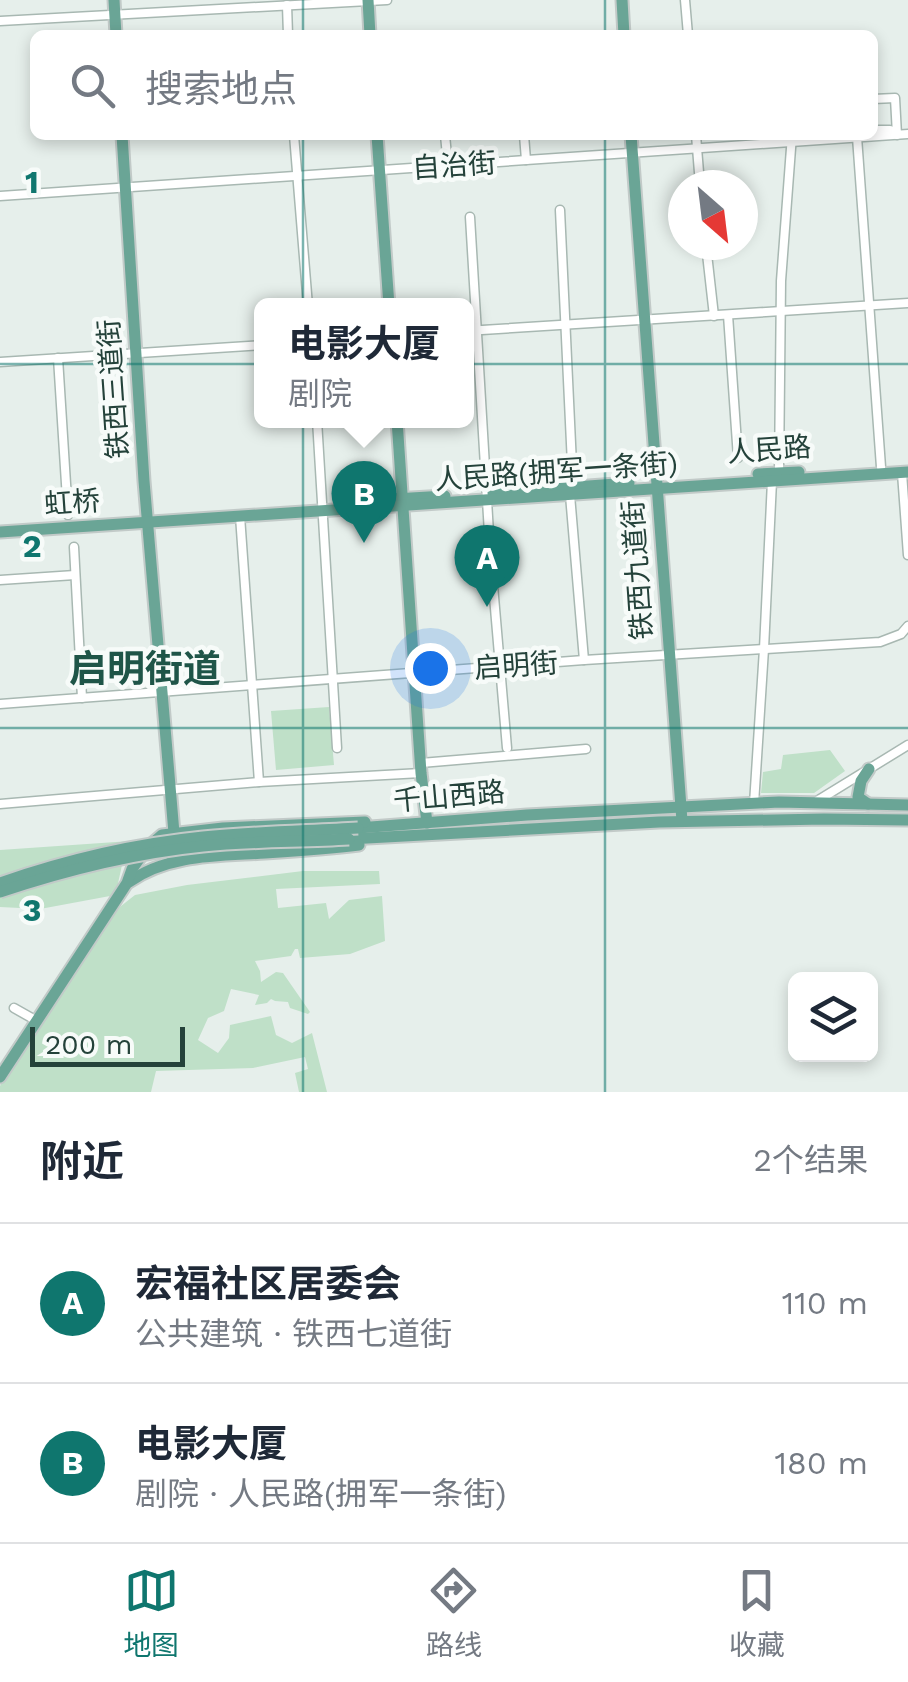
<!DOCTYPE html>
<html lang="zh">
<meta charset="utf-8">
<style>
:root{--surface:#fff;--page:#f2f2f3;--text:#1f2937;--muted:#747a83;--line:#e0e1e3;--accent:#0f766e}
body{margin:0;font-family:"Work Sans","Noto Sans SC",sans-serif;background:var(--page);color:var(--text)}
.controls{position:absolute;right:30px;bottom:30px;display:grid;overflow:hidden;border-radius:15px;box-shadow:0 5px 15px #0003}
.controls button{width:90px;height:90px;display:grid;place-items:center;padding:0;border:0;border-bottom:2px solid var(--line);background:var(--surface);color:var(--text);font:50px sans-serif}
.compass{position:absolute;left:668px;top:170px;width:90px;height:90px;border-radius:50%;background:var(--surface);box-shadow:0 5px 15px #0003;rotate:152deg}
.scale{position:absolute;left:30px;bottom:25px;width:155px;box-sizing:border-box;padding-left:10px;border:5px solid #24423a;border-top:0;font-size:28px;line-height:35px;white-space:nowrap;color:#24423a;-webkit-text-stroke:8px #f7fbf9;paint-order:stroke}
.you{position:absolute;left:430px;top:668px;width:35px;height:35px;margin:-25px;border:8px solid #fff;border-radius:50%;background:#1a73e8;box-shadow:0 0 0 15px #1a73e833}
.badge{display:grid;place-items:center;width:65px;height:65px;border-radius:50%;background:var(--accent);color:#fff;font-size:32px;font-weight:700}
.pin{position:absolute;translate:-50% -82px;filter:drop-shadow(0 2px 5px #0008)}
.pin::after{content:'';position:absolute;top:52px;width:35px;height:30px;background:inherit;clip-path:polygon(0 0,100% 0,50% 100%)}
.popup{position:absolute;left:254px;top:298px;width:220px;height:130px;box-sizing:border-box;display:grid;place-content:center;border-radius:15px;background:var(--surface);filter:drop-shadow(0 2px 8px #0005);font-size:32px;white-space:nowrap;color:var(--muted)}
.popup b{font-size:38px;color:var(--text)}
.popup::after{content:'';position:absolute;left:50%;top:100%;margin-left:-20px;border:20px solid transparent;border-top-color:var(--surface)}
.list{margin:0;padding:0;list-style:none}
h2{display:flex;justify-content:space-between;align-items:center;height:130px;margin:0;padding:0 40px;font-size:42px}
h2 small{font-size:32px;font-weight:400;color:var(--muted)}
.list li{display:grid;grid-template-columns:65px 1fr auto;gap:30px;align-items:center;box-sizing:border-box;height:160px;padding:0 40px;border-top:2px solid var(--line)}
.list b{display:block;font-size:38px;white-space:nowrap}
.list p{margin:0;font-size:32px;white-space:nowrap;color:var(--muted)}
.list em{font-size:32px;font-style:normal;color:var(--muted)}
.icon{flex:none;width:55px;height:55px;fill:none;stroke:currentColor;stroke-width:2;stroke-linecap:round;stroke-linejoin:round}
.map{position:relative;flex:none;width:908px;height:1092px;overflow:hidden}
.search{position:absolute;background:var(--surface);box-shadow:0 5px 15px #0003;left:30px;right:30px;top:30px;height:110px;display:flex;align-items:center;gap:25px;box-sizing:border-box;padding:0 35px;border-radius:15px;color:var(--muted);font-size:38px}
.sheet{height:450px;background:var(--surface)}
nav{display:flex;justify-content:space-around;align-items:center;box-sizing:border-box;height:140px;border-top:2px solid var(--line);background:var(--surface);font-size:28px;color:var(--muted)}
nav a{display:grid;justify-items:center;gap:5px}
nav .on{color:var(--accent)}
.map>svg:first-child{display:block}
</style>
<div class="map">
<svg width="908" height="1092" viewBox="0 0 908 1092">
<rect width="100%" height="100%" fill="#e6efeb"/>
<g fill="#bfe0c8">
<path d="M329,707L334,765L276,770L271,711Z"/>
<path d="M830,750L845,771L814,793H761L763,772L781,769L783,755Z"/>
<path d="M145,840L122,865L117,888L110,896L40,909L0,907V850Z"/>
<path d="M303,871H379L380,884L276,889L278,908L326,903L329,919L349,900L382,896L385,941L350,954L300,958L298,949H295L291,956L255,961L260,971L261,982L276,972L283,973L310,1012L308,1014L290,1008L288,1002L275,1001L271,999L267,1003L255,1005L259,995L231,989L224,1011L208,1018L198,1040L218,1053L229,1038L230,1025L271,1016L276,1035L292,1043L312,1033L327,1092H299L295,1073L308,1069L305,1057L253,1068L156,1071L151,1092H0V1086L9,1071L97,937L121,906L135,895L187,885Z"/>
</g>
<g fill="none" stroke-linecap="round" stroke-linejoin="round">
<defs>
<g id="minor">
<path d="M685,0L688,35"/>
<path d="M287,5L288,35"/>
<path d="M0,21L387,0"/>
<path d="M873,99L895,98L897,135"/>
<path d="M873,130H890L897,133"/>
<path d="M294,135L308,306"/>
<path d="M445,135L448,166"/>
<path d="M524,135L526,160"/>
<path d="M696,135L700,185"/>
<path d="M857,137L881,467"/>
<path d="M0,196L908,134"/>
<path d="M560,210L573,486"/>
<path d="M470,217L490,550L507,748"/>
<path d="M706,245L714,316"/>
<path d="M728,315L738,458"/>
<path d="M466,331L908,303"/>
<path d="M58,358L68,515"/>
<path d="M0,362L262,345"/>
<path d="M317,420L337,748"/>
<path d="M779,473L781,281L792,135"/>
<path d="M902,473L908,555"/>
<path d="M570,495L584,660"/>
<path d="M240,516L259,782"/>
<path d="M74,547L82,698"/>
<path d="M0,580L75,575"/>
<path d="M0,704L584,660L880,642L901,634L908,626"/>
<path d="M421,763L586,749"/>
<path d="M817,801L908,745"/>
<path d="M0,804L259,782L421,773"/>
<path d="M754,804L764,649L772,481"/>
<path d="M14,1008L37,1021"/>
</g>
<g id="major">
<path d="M114,0L116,35"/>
<path d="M368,0L370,35"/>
<path d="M622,0L624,35"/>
<path d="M122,135L144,481L174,833L172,862"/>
<path d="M377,135L389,306"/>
<path d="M631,135L682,821"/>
<path d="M397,420L421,773L427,823"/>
<path d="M758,474L799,472"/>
<path d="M493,493L629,483"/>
<path d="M378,500L445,496"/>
<path d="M0,532L908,472"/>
<path d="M868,804L858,797L861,781L869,769"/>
<path d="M358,828L527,815L779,802L908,805"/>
<path d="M349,839L659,822L824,819L908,820"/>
<path d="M129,882C168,854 219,856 265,853C297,851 328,849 359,845"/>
<path d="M0,1077L127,883L132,869L146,849L162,835L223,828L365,822"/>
</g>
</defs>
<use href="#minor" stroke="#a8b8b2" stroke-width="11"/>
<use href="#major" stroke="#c2cac8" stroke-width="15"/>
<use href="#minor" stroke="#fff" stroke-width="8"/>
<use href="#major" stroke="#6aa596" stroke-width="11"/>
<defs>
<g id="major-bridge">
<path d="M0,883C66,860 134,844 203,837C254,832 306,831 358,828"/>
<path d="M0,892C66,870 134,853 203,846C251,841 301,842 349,839"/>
</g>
</defs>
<use href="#major-bridge" stroke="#c2cac8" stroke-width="15" stroke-linecap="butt"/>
<use href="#major-bridge" stroke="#6aa596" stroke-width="11"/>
</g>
<path fill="none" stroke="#0f766e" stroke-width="2.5" stroke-opacity="0.55" d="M303,0V35M605,0V35M303,135V1092M605,135V1092M0,364H908M0,728H908"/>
<g text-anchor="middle" stroke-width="9" stroke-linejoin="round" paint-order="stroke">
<g font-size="28" fill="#24423a" stroke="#f7fbf9">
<text transform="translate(454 165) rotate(-4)" y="10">自治街</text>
<text transform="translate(113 389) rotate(-94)" y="10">铁西三道街</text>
<text transform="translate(769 449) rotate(-4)" y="10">人民路</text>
<text transform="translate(556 471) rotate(-4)" y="10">人民路(拥军一条街)</text>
<text transform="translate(72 502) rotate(-4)" y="10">虹桥</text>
<text transform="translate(637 570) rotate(-94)" y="10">铁西九道街</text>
<text transform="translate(516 665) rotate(-4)" y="10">启明街</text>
<text transform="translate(449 796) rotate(-5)" y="10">千山西路</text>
</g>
<g font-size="38" font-weight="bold" fill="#1f5548" stroke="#f7fbf9">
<text x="145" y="682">启明街道</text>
</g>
</g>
<g font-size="32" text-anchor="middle" font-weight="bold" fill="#0f766e" stroke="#f7fbf9" stroke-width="9" stroke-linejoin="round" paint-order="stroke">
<text x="32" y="193">1</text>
<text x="32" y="557">2</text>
<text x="32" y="921">3</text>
</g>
</svg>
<div class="controls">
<button><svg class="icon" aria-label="layers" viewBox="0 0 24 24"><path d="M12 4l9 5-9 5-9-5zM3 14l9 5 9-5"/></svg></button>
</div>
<svg class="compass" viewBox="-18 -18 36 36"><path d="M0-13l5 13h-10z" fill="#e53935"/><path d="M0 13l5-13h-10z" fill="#747a83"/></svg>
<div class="scale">200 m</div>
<div class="you"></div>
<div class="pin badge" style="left:487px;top:607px">A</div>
<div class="pin badge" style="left:364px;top:543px">B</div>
<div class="popup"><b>电影大厦</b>剧院</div>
<div class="search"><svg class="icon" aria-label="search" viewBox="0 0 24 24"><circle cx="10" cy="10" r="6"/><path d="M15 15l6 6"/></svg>搜索地点</div>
</div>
<section class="sheet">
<h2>附近<small>2个结果</small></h2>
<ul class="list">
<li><span class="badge">A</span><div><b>宏福社区居委会</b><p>公共建筑 · 铁西七道街</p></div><em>110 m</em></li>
<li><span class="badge">B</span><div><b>电影大厦</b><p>剧院 · 人民路(拥军一条街)</p></div><em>180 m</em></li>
</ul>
</section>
<nav>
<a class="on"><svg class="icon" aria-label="map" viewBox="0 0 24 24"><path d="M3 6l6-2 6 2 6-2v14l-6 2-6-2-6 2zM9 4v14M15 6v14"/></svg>地图</a>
<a><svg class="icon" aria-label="directions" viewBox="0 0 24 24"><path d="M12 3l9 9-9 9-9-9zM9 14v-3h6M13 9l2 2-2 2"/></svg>路线</a>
<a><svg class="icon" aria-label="saved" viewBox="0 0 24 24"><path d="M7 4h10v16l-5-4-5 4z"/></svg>收藏</a>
</nav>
